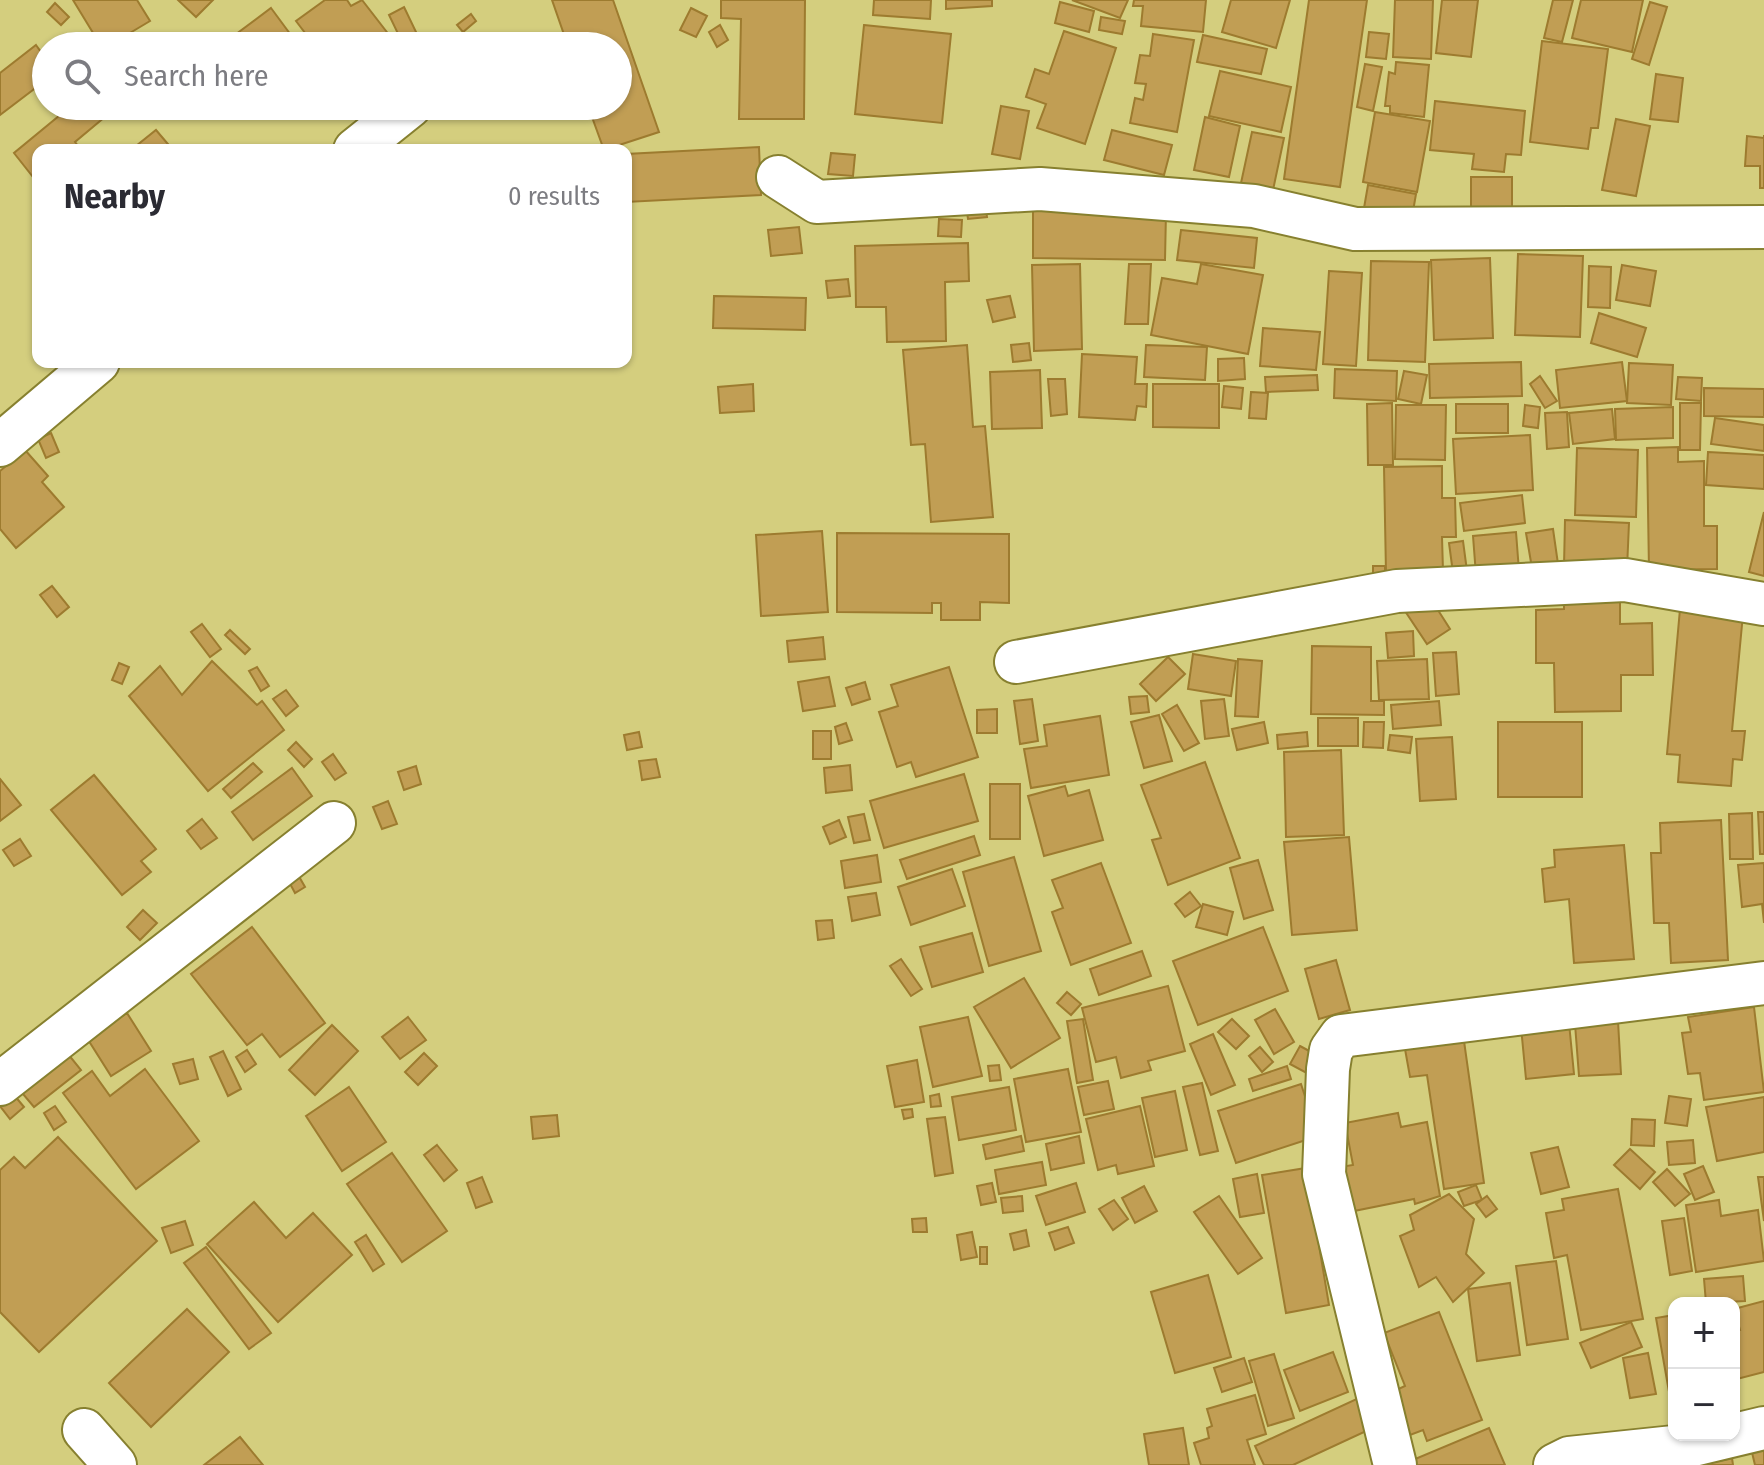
<!DOCTYPE html>
<meta charset="utf-8">
<style>
:root{--surface:#fff;--page:#f7f7f7;--text:#2b2b33;--muted:#7c7c81;--line:#e1e1e2}
body{margin:0;font-family:"Fira Sans Condensed",sans-serif;background:var(--page);color:var(--text)}
.controls{position:absolute;right:24px;bottom:24px;display:grid;overflow:hidden;border-radius:16px;box-shadow:0 2px 6px #0004}
.controls button{width:72px;height:72px;display:grid;place-items:center;padding:0;border:0;border-bottom:2px solid var(--line);background:var(--surface);color:var(--text);font:40px sans-serif}
.list{margin:0;padding:0;list-style:none}
h2{display:flex;justify-content:space-between;align-items:center;height:104px;margin:0;padding:0 32px;font-size:34px}
h2 small{font-size:26px;font-weight:400;color:var(--muted)}
.icon{flex:none;width:44px;height:44px;fill:none;stroke:currentColor;stroke-width:2;stroke-linecap:round;stroke-linejoin:round}
.map{position:relative;flex:none;width:1764px;height:1465px;overflow:hidden}
.search{position:absolute;background:var(--surface);box-shadow:0 2px 6px #0004;left:32px;top:32px;width:600px;height:88px;display:flex;align-items:center;gap:20px;box-sizing:border-box;padding:0 28px;border-radius:44px;color:var(--muted);font-size:30px}
.panel{position:absolute;background:var(--surface);box-shadow:0 2px 6px #0004;left:32px;top:144px;width:600px;height:224px;border-radius:16px}
.map>svg:first-child{display:block}
</style>
<div class="map">
<svg width="1764" height="1465" viewBox="0 0 1764 1465">
<rect width="100%" height="100%" fill="#d4ce7e"/>
<g fill="#c19e54" stroke="#9d7b2f" stroke-width="2">
<path d="M73,0H137L150,21L108,46H101Z"/>
<path d="M178,0H213L196,17Z"/>
<path d="M325,0H347L351,6L362,0L393,40L385,46H315L296,21Z"/>
<path d="M552,0H613L659,132L604,150L588,106H618V46H568Z"/>
<path d="M721,0H805L804,119H739L741,19L721,18Z"/>
<path d="M874,0H931L930,19L873,15Z"/>
<path d="M946,0H992V6L946,9Z"/>
<path d="M1072,0H1128L1120,18Z"/>
<path d="M1134,0H1206L1203,32L1141,26L1143,6H1133Z"/>
<path d="M1231,0H1290L1276,48L1222,32Z"/>
<path d="M1309,0H1367L1340,187L1284,179Z"/>
<path d="M1395,0H1433L1431,59L1393,57Z"/>
<path d="M1442,0H1478L1471,57L1436,53Z"/>
<path d="M1553,0H1573L1562,42L1544,38Z"/>
<path d="M1581,0H1643L1632,52L1572,38Z"/>
<path d="M1060,2L1094,11L1089,32L1055,23Z"/>
<path d="M1650,2L1667,7L1649,65L1632,59Z"/>
<path d="M55,3L69,17L61,25L47,12Z"/>
<path d="M404,7L417,34L402,42L389,15Z"/>
<path d="M271,8L299,46H220Z"/>
<path d="M691,8L707,16L696,37L680,30Z"/>
<path d="M471,14L476,21L463,32L457,25Z"/>
<path d="M1101,17L1125,21L1122,34L1099,30Z"/>
<path d="M720,25L728,40L717,47L709,32Z"/>
<path d="M864,25L951,34L942,123L855,114Z"/>
<path d="M1064,31L1116,48L1085,144L1037,128L1046,104L1026,97L1035,69L1049,74Z"/>
<path d="M1369,32L1389,34L1386,59L1366,57Z"/>
<path d="M1153,34L1194,40L1177,132L1130,123L1135,98L1143,100L1146,84L1135,83L1140,55L1150,56Z"/>
<path d="M1203,35L1267,49L1261,74L1197,62Z"/>
<path d="M1542,41L1608,49L1598,128H1591L1588,149L1530,142Z"/>
<path d="M36,45L46,59V80L0,115V73Z"/>
<path d="M1396,62L1429,65L1424,117L1390,113V106H1385L1389,72L1395,74Z"/>
<path d="M1365,64L1382,67L1373,111L1357,107Z"/>
<path d="M1220,71L1291,87L1281,132L1209,116Z"/>
<path d="M1656,74L1683,78L1678,122L1650,119Z"/>
<path d="M1435,101L1525,111L1521,155L1506,154L1504,172L1472,169L1474,154L1430,150Z"/>
<path d="M71,106H118L75,142L79,147L75,150H38V172L33,177L14,153Z"/>
<path d="M212,106H232L219,115Z"/>
<path d="M234,106H252L241,115Z"/>
<path d="M1001,106L1029,111L1020,159L992,154Z"/>
<path d="M1375,112L1430,121L1417,192L1363,182Z"/>
<path d="M1205,117L1240,126L1229,177L1194,170Z"/>
<path d="M1616,119L1650,126L1636,196L1602,190Z"/>
<path d="M156,130L173,150H131Z"/>
<path d="M1112,130L1172,145L1164,175L1104,160Z"/>
<path d="M1252,132L1284,138L1273,190L1241,183Z"/>
<path d="M1764,135V188H1760V166H1745L1747,136L1764,138Z"/>
<path d="M759,147L761,195L626,202V154Z"/>
<path d="M831,153L855,155L853,176L828,174Z"/>
<rect x="1471" y="177" width="41" height="39"/>
<path d="M1368,185L1416,194L1412,217L1364,208Z"/>
<path d="M985,203L987,217L968,219L966,206Z"/>
<path d="M1033,210L1166,212L1165,260L1033,258Z"/>
<path d="M939,219L962,220L961,237L938,236Z"/>
<path d="M799,227L802,253L771,256L768,230Z"/>
<path d="M1181,230L1257,238L1254,268L1177,260Z"/>
<path d="M968,243L969,281L945,282L946,341L887,342L886,307H856L855,246Z"/>
<path d="M1518,254L1583,256L1580,337L1515,335Z"/>
<path d="M1490,258L1493,338L1434,340L1431,260Z"/>
<path d="M1371,261L1429,262L1425,362L1368,360Z"/>
<path d="M1080,264L1082,349L1034,351L1032,265Z"/>
<path d="M1129,264H1151L1148,324H1125Z"/>
<path d="M1201,264L1263,275L1248,354L1151,335L1162,278L1197,284Z"/>
<path d="M1622,265L1656,271L1650,306L1616,300Z"/>
<path d="M1589,266L1611,267L1610,308L1588,307Z"/>
<path d="M1329,271L1362,273L1356,366L1323,364Z"/>
<path d="M848,279L850,296L828,298L826,281Z"/>
<path d="M714,296L806,298L805,330L713,328Z"/>
<path d="M1010,296L1015,317L993,322L987,300Z"/>
<path d="M1599,313L1646,328L1637,357L1591,343Z"/>
<path d="M1263,328L1320,332L1316,370L1260,366Z"/>
<path d="M1029,343L1031,360L1013,362L1011,345Z"/>
<path d="M967,345L973,427L985,426L993,517L931,522L925,444L911,445L903,350Z"/>
<path d="M1146,345L1207,347L1205,380L1144,377Z"/>
<path d="M1082,354L1137,357L1135,384H1147L1146,407L1137,406L1135,420L1079,417Z"/>
<path d="M1244,358L1245,379L1218,381V359Z"/>
<path d="M1521,362L1522,396L1430,398L1429,364Z"/>
<path d="M1622,362L1627,401L1560,408L1556,370Z"/>
<path d="M1629,363L1673,365L1671,405L1627,403Z"/>
<path d="M1335,369L1397,371L1396,401L1334,398Z"/>
<path d="M1040,370L1042,428L992,429L990,372Z"/>
<path d="M1404,371L1427,375L1421,404L1398,399Z"/>
<path d="M1317,375L1318,390L1266,392L1265,377Z"/>
<path d="M1540,376L1557,401L1545,408L1530,384Z"/>
<path d="M1678,377L1702,378L1701,401L1676,399Z"/>
<path d="M1048,379H1065L1067,414L1051,416Z"/>
<path d="M753,384L754,411L720,413L718,387Z"/>
<path d="M1153,384H1219V428L1153,427Z"/>
<path d="M1224,386L1243,388L1241,409L1222,407Z"/>
<path d="M1704,388L1764,389V417L1704,416Z"/>
<path d="M1251,392L1268,393L1266,419L1249,418Z"/>
<path d="M1392,403L1393,465H1368L1367,404Z"/>
<path d="M1680,403H1701L1700,450H1680Z"/>
<rect x="1456" y="404" width="52" height="29"/>
<path d="M1396,405H1446L1445,460L1395,459Z"/>
<path d="M1525,405L1540,407L1538,428L1523,426Z"/>
<path d="M1673,407V438L1616,440L1615,409Z"/>
<path d="M1612,409L1615,439L1573,444L1569,413Z"/>
<path d="M1567,412L1569,447L1547,449L1545,413Z"/>
<path d="M1715,418L1764,425V451L1711,444Z"/>
<path d="M51,433L59,452L46,458L38,439Z"/>
<path d="M1530,435L1533,490L1456,494L1453,439Z"/>
<path d="M1678,447V462L1704,461V526H1717V569L1649,570L1647,448Z"/>
<path d="M1577,448L1638,450L1636,517L1575,515Z"/>
<path d="M25,450L48,476L42,482L64,507L16,548L0,529V471Z"/>
<path d="M1708,452L1764,455V489L1706,485Z"/>
<path d="M1442,466V498H1455L1456,537H1442L1443,571L1386,573L1384,467Z"/>
<path d="M1522,495L1525,523L1464,531L1460,503Z"/>
<path d="M1764,512V576L1749,572Z"/>
<path d="M1565,520L1629,523L1627,569L1564,566Z"/>
<path d="M1553,529L1558,564L1532,568L1526,533Z"/>
<path d="M822,531L828,612L761,616L756,535Z"/>
<path d="M1516,532L1519,571L1476,575L1473,536Z"/>
<path d="M837,533L1009,534V603L980,602V620H941V603H932V613L837,612Z"/>
<path d="M1463,541L1467,571L1453,573L1449,543Z"/>
<rect x="1373" y="566" width="12" height="22"/>
<path d="M52,586L69,607L57,617L40,595Z"/>
<path d="M1429,596L1450,629L1427,644L1405,611Z"/>
<path d="M1620,598V624L1652,623L1653,675H1621V711L1555,712L1554,663H1536V610L1564,609V599Z"/>
<path d="M1680,609L1743,614L1732,731H1745L1742,760L1733,759L1731,786L1678,782L1680,755L1667,754Z"/>
<path d="M202,624L221,649L210,657L191,632Z"/>
<path d="M230,630L250,649L245,654L225,635Z"/>
<path d="M1413,631L1414,656L1388,658L1386,633Z"/>
<path d="M823,637L825,659L789,662L787,641Z"/>
<path d="M1312,646L1371,647V701H1384V715L1311,714Z"/>
<path d="M1456,652L1459,694L1436,696L1433,653Z"/>
<path d="M1193,654L1236,661L1231,696L1188,689Z"/>
<path d="M1168,657L1185,674L1156,701L1140,684Z"/>
<path d="M1238,659L1262,661L1258,717L1235,716Z"/>
<path d="M1427,659L1429,699L1379,700L1377,661Z"/>
<path d="M212,661L257,705L262,701L284,730L208,791L129,696L160,666L182,695Z"/>
<path d="M119,663L129,667L122,684L112,680Z"/>
<path d="M257,667L269,686L261,691L249,671Z"/>
<path d="M949,667L978,757L916,777L911,762L897,767L879,712L898,706L891,685Z"/>
<path d="M829,677L835,706L803,711L798,682Z"/>
<path d="M865,682L870,699L852,705L846,688Z"/>
<path d="M286,690L298,706L286,716L273,699Z"/>
<path d="M1147,696L1149,712L1131,714L1129,697Z"/>
<path d="M1032,699L1038,741L1020,744L1014,701Z"/>
<path d="M1224,699L1229,736L1205,739L1201,701Z"/>
<path d="M1439,701L1441,725L1393,729L1391,705Z"/>
<path d="M1177,705L1199,743L1184,751L1162,714Z"/>
<path d="M997,709V733H977V710Z"/>
<path d="M1159,715L1172,761L1144,768L1131,722Z"/>
<path d="M1100,716L1109,775L1031,788L1024,749L1047,746L1044,725Z"/>
<rect x="1318" y="718" width="40" height="28"/>
<path d="M1264,722L1268,743L1237,750L1232,729Z"/>
<path d="M1364,722H1384L1383,748L1363,747Z"/>
<rect x="1498" y="722" width="84" height="75"/>
<path d="M846,723L852,740L839,744L835,727Z"/>
<rect x="813" y="731" width="18" height="28"/>
<path d="M639,732L642,747L627,750L624,735Z"/>
<path d="M1307,732L1308,746L1278,749L1277,735Z"/>
<path d="M1390,735L1412,737L1410,753L1388,750Z"/>
<path d="M1452,737L1456,799L1420,801L1416,739Z"/>
<path d="M296,742L312,759L304,767L288,750Z"/>
<path d="M1341,750L1344,835L1286,837L1284,752Z"/>
<path d="M333,754L346,773L335,780L322,762Z"/>
<path d="M656,759L660,777L642,780L639,761Z"/>
<path d="M1205,762L1240,858L1168,885L1152,840L1161,838L1141,785Z"/>
<path d="M253,763L262,772L231,798L223,789Z"/>
<path d="M850,765L852,790L826,793L824,768Z"/>
<path d="M416,766L421,784L404,790L398,772Z"/>
<path d="M292,768L312,796L253,840L232,812Z"/>
<path d="M964,774L978,821L884,848L870,801Z"/>
<path d="M94,775L156,849L141,861L151,872L122,895L51,810Z"/>
<path d="M0,779L21,805L0,821Z"/>
<rect x="990" y="784" width="30" height="55"/>
<path d="M1065,786L1068,796L1089,790L1103,840L1044,856L1028,796Z"/>
<path d="M388,801L397,824L382,829L373,807Z"/>
<path d="M1758,812H1764V854H1760Z"/>
<path d="M1752,813L1753,859H1730L1729,814Z"/>
<path d="M864,814L870,840L854,843L848,817Z"/>
<path d="M202,819L217,838L201,849L187,831Z"/>
<path d="M839,820L846,837L830,844L823,827Z"/>
<path d="M1721,820L1728,960L1671,963L1669,923H1654L1651,853H1661L1660,823Z"/>
<path d="M974,836L980,855L907,879L900,860Z"/>
<path d="M1349,837L1357,930L1292,935L1284,842Z"/>
<path d="M20,839L31,856L14,866L3,850Z"/>
<path d="M1624,845L1634,959L1574,963L1569,899L1545,902L1542,869L1555,867L1554,850Z"/>
<path d="M877,855L881,882L845,888L841,861Z"/>
<path d="M1014,857L1041,951L989,966L963,872Z"/>
<path d="M1258,860L1273,910L1244,919L1230,868Z"/>
<path d="M1101,863L1131,943L1071,965L1052,912L1063,908L1052,880Z"/>
<path d="M1764,863V923L1762,904L1742,907L1738,865Z"/>
<path d="M952,869L965,906L911,925L898,887Z"/>
<path d="M297,873L305,887L295,893L287,878Z"/>
<path d="M1190,892L1201,906L1185,917L1175,904Z"/>
<path d="M876,893L880,915L852,921L848,897Z"/>
<path d="M1203,904L1233,912L1227,935L1196,927Z"/>
<path d="M143,910L157,923L140,940L127,927Z"/>
<path d="M832,920L834,938L818,940L816,921Z"/>
<path d="M252,927L325,1023L280,1057L262,1034L247,1045L191,974Z"/>
<path d="M1263,927L1288,991L1198,1025L1173,961Z"/>
<path d="M972,933L983,972L932,987L920,947Z"/>
<path d="M1142,951L1151,976L1099,995L1090,969Z"/>
<path d="M901,959L922,989L911,996L890,966Z"/>
<path d="M1336,960L1350,1010L1319,1019L1305,969Z"/>
<path d="M1024,978L1060,1038L1011,1068L974,1007Z"/>
<path d="M1168,986L1185,1051L1148,1061L1151,1070L1121,1078L1116,1057L1096,1062L1082,1008Z"/>
<path d="M1067,992L1081,1004L1071,1015L1057,1003Z"/>
<path d="M1754,1007L1764,1092L1704,1100L1700,1073L1688,1074L1682,1033L1691,1032L1688,1017Z"/>
<path d="M1275,1009L1294,1042L1274,1054L1255,1020Z"/>
<path d="M127,1013L151,1051L111,1076L87,1038Z"/>
<path d="M408,1017L426,1040L400,1059L382,1037Z"/>
<path d="M968,1017L982,1076L933,1087L920,1027Z"/>
<path d="M1083,1019L1093,1080L1077,1083L1067,1021Z"/>
<path d="M1232,1019L1249,1036L1236,1049L1218,1032Z"/>
<path d="M1618,1021L1621,1074L1579,1076L1575,1024Z"/>
<path d="M1569,1023L1574,1074L1526,1079L1521,1027Z"/>
<path d="M332,1025L358,1051L315,1095L289,1070Z"/>
<path d="M1213,1034L1235,1085L1211,1095L1190,1044Z"/>
<path d="M1464,1041L1484,1183L1444,1189L1427,1075L1410,1077L1405,1049Z"/>
<path d="M1300,1046L1324,1059L1314,1077L1290,1064Z"/>
<path d="M1260,1047L1273,1062L1262,1072L1249,1056Z"/>
<path d="M64,1049L81,1070L34,1107L17,1087Z"/>
<path d="M247,1050L256,1064L245,1072L236,1057Z"/>
<path d="M223,1051L241,1089L228,1096L210,1057Z"/>
<path d="M424,1053L437,1066L418,1085L405,1072Z"/>
<path d="M193,1059L198,1079L180,1084L173,1064Z"/>
<path d="M917,1060L924,1102L895,1107L887,1066Z"/>
<path d="M999,1065L1001,1080L990,1081L988,1066Z"/>
<path d="M1287,1066L1291,1079L1253,1091L1249,1079Z"/>
<path d="M145,1069L199,1141L136,1189L63,1093L92,1071L110,1096Z"/>
<path d="M1068,1069L1081,1132L1026,1142L1014,1079Z"/>
<path d="M1108,1081L1114,1109L1084,1115L1078,1087Z"/>
<path d="M1202,1083L1218,1151L1200,1155L1183,1087Z"/>
<path d="M1301,1084L1318,1136L1236,1163L1218,1111Z"/>
<path d="M349,1087L386,1142L342,1171L306,1116Z"/>
<path d="M1009,1087L1016,1130L959,1140L952,1097Z"/>
<path d="M1175,1091L1187,1150L1155,1157L1142,1098Z"/>
<path d="M939,1094L941,1106L931,1107L930,1096Z"/>
<path d="M14,1095L24,1107L10,1119L0,1106Z"/>
<path d="M1669,1096L1691,1099L1687,1126L1665,1123Z"/>
<path d="M1764,1097V1152L1717,1161L1706,1107Z"/>
<path d="M55,1106L66,1122L54,1130L44,1113Z"/>
<path d="M1140,1106L1154,1166L1118,1174L1116,1165L1098,1170L1086,1119Z"/>
<path d="M912,1109L913,1117L904,1119L902,1110Z"/>
<path d="M1398,1113L1401,1127L1427,1122L1440,1196L1415,1204L1414,1199L1349,1212L1340,1167L1353,1165L1345,1123Z"/>
<path d="M557,1115L559,1136L533,1139L531,1117Z"/>
<path d="M945,1117L953,1173L935,1176L927,1119Z"/>
<path d="M1632,1119L1655,1120L1654,1146L1631,1145Z"/>
<path d="M1021,1136L1024,1151L986,1159L983,1145Z"/>
<path d="M1079,1136L1084,1163L1051,1170L1046,1144Z"/>
<path d="M58,1137L157,1241L39,1352L0,1312V1170L14,1157L25,1168Z"/>
<path d="M1693,1140L1695,1163L1669,1165L1667,1142Z"/>
<path d="M437,1145L457,1170L444,1181L424,1155Z"/>
<path d="M1558,1147L1569,1187L1541,1194L1531,1153Z"/>
<path d="M1630,1149L1655,1172L1640,1189L1614,1165Z"/>
<path d="M392,1153L447,1231L402,1262L347,1184Z"/>
<path d="M1042,1162L1046,1185L999,1194L995,1170Z"/>
<path d="M1703,1166L1714,1192L1695,1200L1684,1174Z"/>
<path d="M1306,1168L1329,1305L1286,1313L1262,1175Z"/>
<path d="M1667,1169L1690,1194L1675,1206L1653,1182Z"/>
<path d="M1257,1174L1264,1213L1240,1217L1233,1179Z"/>
<path d="M482,1177L492,1202L476,1208L467,1183Z"/>
<path d="M1758,1177H1764V1221Z"/>
<path d="M992,1183L996,1202L981,1205L977,1186Z"/>
<path d="M1076,1183L1085,1212L1046,1225L1036,1196Z"/>
<path d="M1476,1185L1482,1200L1464,1206L1458,1192Z"/>
<path d="M1144,1186L1157,1211L1135,1223L1122,1198Z"/>
<path d="M1618,1189L1643,1319L1581,1330L1567,1255L1554,1258L1546,1213L1564,1210L1562,1199Z"/>
<path d="M1449,1194L1474,1219L1466,1254L1484,1273L1453,1302L1436,1277L1419,1287L1400,1236L1414,1230L1410,1215Z"/>
<path d="M1022,1196L1023,1211L1003,1213L1001,1198Z"/>
<path d="M1219,1196L1262,1258L1238,1274L1194,1212Z"/>
<path d="M1487,1196L1497,1209L1486,1217L1476,1204Z"/>
<path d="M1114,1200L1128,1219L1113,1230L1099,1209Z"/>
<path d="M1719,1200L1721,1216L1758,1210L1764,1261L1696,1272L1686,1205Z"/>
<path d="M254,1202L286,1238L313,1213L352,1255L278,1322L207,1244Z"/>
<path d="M926,1218L927,1232H913L912,1219Z"/>
<path d="M1684,1218L1692,1271L1670,1275L1662,1221Z"/>
<path d="M185,1221L193,1245L171,1253L162,1228Z"/>
<path d="M1068,1227L1074,1243L1055,1250L1049,1233Z"/>
<path d="M1026,1230L1029,1246L1014,1250L1010,1234Z"/>
<path d="M972,1232L977,1257L961,1260L957,1235Z"/>
<path d="M366,1235L384,1264L373,1271L355,1242Z"/>
<path d="M206,1247L271,1333L249,1349L184,1263Z"/>
<rect x="980" y="1247" width="7" height="17"/>
<path d="M1556,1261L1568,1339L1527,1345L1516,1266Z"/>
<path d="M1208,1275L1231,1357L1175,1373L1151,1292Z"/>
<path d="M1743,1276L1745,1301L1706,1303L1704,1279Z"/>
<path d="M1510,1283L1520,1355L1477,1361L1468,1289Z"/>
<path d="M1764,1301V1372L1737,1379L1734,1331L1740,1330L1734,1309Z"/>
<path d="M187,1309L229,1352L151,1427L109,1383Z"/>
<path d="M1439,1312L1482,1420L1427,1441L1423,1430L1410,1435L1392,1392L1405,1386L1384,1333Z"/>
<path d="M1674,1315V1420L1656,1318Z"/>
<path d="M1631,1322L1642,1347L1591,1368L1580,1343Z"/>
<path d="M1333,1352L1348,1392L1300,1411L1284,1370Z"/>
<path d="M1648,1353L1656,1394L1630,1398L1623,1358Z"/>
<path d="M1274,1354L1294,1418L1268,1426L1249,1361Z"/>
<path d="M1244,1358L1252,1382L1222,1392L1214,1368Z"/>
<path d="M1255,1395L1266,1434L1247,1440L1255,1465H1201L1194,1443L1209,1438L1207,1428L1212,1426L1207,1409Z"/>
<path d="M1363,1396L1377,1426L1293,1465H1264L1255,1446Z"/>
<path d="M1183,1428L1189,1465H1149L1144,1434Z"/>
<path d="M1489,1428L1505,1465H1401Z"/>
<path d="M240,1437L263,1465H204Z"/>
<path d="M1764,1437V1465H1755L1749,1440Z"/>
<path d="M1732,1458L1733,1465H1701Z"/>
</g>
<g fill="none" stroke-linecap="round" stroke-linejoin="round">
<defs>
<g id="minor">
<path d="M355,150L410,106"/>
<path d="M778,177L817,202L1040,189L1254,206L1355,229L1764,227"/>
<path d="M0,445L98,362"/>
<path d="M1016,662L1397,591L1625,580L1764,604"/>
<path d="M0,1084L334,823"/>
<path d="M84,1430L115,1465"/>
<path d="M1395,1465L1324,1174L1328,1069L1331,1050L1341,1036L1764,983"/>
<path d="M1555,1465L1569,1458L1693,1445L1764,1428"/>
</g>
</defs>
<use href="#minor" stroke="#87802f" stroke-width="46"/>
<use href="#minor" stroke="#fff" stroke-width="42"/>
</g>
</svg>
<div class="controls">
<button>+</button>
<button>−</button>
</div>
<div class="search"><svg class="icon" aria-label="search" viewBox="0 0 24 24"><circle cx="10" cy="10" r="6"/><path d="M15 15l6 6"/></svg>Search here</div>
<section class="panel">
<h2>Nearby<small>0 results</small></h2>
<ul class="list">
</ul>
</section>
</div>
